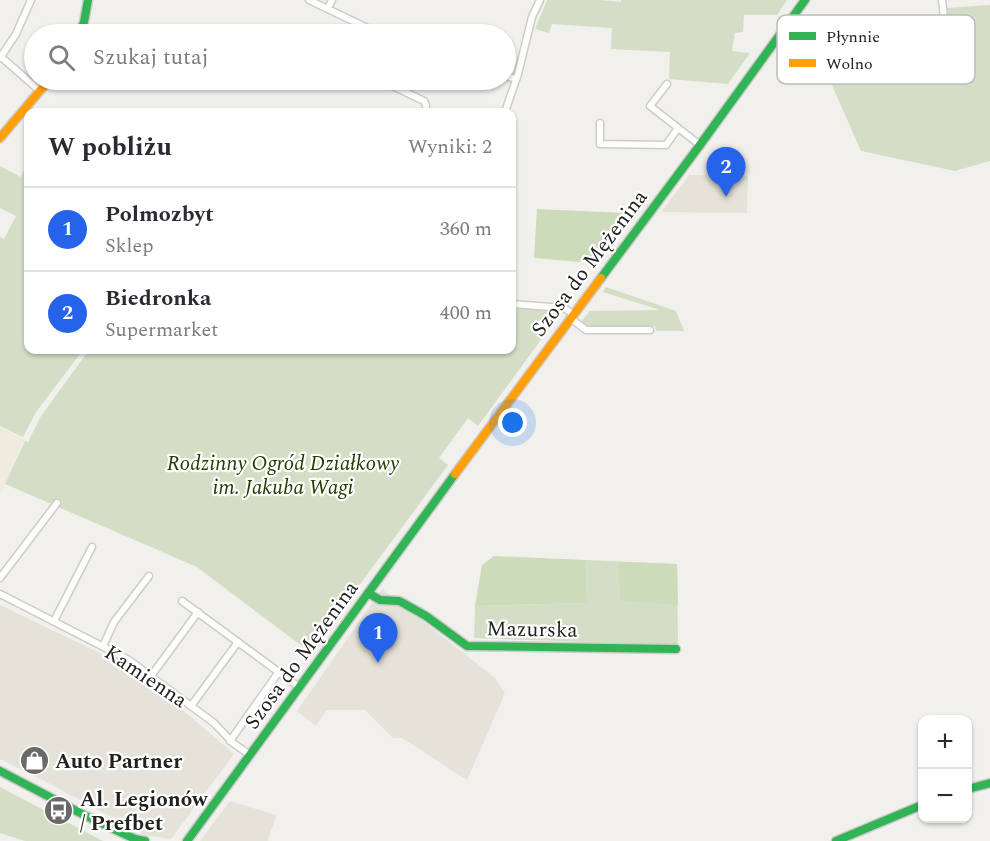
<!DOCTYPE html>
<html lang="pl">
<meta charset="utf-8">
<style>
:root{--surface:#fff;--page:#f7f7f7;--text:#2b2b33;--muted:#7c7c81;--line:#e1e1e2;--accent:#2563eb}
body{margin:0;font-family:Spectral,serif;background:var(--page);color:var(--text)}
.controls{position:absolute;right:18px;bottom:18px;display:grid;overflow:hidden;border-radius:12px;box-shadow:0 2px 4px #0004}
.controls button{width:54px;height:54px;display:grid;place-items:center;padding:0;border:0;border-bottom:2px solid var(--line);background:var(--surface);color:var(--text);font:30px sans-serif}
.you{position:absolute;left:513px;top:423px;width:21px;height:21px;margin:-15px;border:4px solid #fff;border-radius:50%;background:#1a73e8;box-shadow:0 0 0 9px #1a73e833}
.badge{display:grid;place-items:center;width:39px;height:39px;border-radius:50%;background:var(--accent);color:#fff;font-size:20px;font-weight:700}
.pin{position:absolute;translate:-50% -50px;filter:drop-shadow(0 2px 3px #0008)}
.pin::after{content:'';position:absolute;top:32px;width:21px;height:18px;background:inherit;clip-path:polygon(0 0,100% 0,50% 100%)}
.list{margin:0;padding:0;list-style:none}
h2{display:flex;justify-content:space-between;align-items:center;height:78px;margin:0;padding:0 24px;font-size:26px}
h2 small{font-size:20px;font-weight:400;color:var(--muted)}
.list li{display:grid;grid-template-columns:39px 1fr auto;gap:18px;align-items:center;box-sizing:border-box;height:84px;padding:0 24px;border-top:2px solid var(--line)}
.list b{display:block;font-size:22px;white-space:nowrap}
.list p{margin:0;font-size:20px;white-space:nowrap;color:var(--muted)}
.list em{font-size:20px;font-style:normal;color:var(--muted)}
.icon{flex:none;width:33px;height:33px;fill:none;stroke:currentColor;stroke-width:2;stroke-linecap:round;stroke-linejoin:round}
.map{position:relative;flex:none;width:990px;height:841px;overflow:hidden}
.search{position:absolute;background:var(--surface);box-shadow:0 2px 4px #0004;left:24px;top:24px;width:492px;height:66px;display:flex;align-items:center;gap:15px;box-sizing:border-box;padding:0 21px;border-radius:33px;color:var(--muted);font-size:22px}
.panel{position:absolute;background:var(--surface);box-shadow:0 2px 4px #0004;left:24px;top:108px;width:492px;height:246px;border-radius:12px}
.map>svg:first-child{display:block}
</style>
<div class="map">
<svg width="990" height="841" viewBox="0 0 990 841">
<rect width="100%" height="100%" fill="#f2f0ed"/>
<g fill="#e5e2da">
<path d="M689,175L748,176L747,213L661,212Z"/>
<path d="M382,589L495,678L505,693L467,780L402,738H393L365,710H326L316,726L297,711Z"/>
<path d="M0,605L137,671L234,754L171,839L145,835L41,779L0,759Z"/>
<path d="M230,801L276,815L268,841H200Z"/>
</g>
<path fill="#f1eade" d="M0,427L24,439L0,495Z"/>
<g fill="#d4dec6">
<path d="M547,0H600L621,2V0H787L777,15H744L743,32L735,33L732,51L750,53L728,84L669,79L670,52L611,49L612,28L552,24L549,33L535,29Z"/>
<path d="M990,5V161L955,171L861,151L831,83L853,49L883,44L950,41L946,8Z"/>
<path d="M28,162V350H83L36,412L23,437L0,426V237L4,239L16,216L0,208V166L21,177Z"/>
<path d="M606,287L676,311L684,331H656L655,326L587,327L581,322L590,311L660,310L603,292Z"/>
<path d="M512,308L562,311L478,426L468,418L439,458L448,465L310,652L197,567L5,484L25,441L28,442L41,416L89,350H512Z"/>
<path d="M586,560L677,564L678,645L474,638L475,606L587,603Z"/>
<path d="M0,787L103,841H25L0,833Z"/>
</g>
<g fill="#ccdbba">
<path d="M537,209L626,213L592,263L534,258Z"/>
<path d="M494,556L586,560L587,603L475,606L482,565Z"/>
<path d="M619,562L677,564L678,605L620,600Z"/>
</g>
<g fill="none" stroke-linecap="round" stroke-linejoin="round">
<defs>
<g id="street">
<path d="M309,0L380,34"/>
<path d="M942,0L946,35"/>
<path d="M328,8L332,0"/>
<path d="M0,56L40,91"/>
<path d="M0,58L16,34L31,0"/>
<path d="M506,76L516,79"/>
<path d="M380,80L424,101L426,105V112"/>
<path d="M667,84L650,106L700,145"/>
<path d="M505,112L518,74L532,17L540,0"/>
<path d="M600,123V144L666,145L678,128"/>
<path d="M512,304L564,308L573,314"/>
<path d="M570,318L586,330H650"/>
<path d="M0,578L57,503"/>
<path d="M0,594L129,660L214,723L233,743L250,755"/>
<path d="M182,601L299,687"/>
<path d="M54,621L92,547"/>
<path d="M103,646L114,622L149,576"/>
<path d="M151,676L198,612"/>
<path d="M191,706L238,642"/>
<path d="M230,741L278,673"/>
</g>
<g id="fast">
<path d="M79,34L84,22L88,0"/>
<path d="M601,278L700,145L805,0"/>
<path d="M368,593L380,600L399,601L403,603L426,616L467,646L676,649"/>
<path d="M0,771L86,816L135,839L145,841"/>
<path d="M968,789L990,783"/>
<path d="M187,841L455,474"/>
<path d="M836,841L922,805"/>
</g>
<g id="slow">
<path d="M0,138L49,80"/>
<path d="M455,474L601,278"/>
</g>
</defs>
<use href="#street" stroke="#cdccca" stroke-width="9"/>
<use href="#fast" stroke="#cdccca" stroke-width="11"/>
<use href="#slow" stroke="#cdccca" stroke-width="11"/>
<use href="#street" stroke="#fdfdfc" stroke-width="6"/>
<use href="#fast" stroke="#30b455" stroke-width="8"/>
<use href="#slow" stroke="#ff9f0a" stroke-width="8"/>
</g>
<defs>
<symbol id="shop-disc" viewBox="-11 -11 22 22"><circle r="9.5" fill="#6a6967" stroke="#fff"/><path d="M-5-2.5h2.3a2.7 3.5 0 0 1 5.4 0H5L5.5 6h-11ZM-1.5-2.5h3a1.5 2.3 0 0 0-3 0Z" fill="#fff"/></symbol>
<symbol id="bus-disc" viewBox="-11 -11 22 22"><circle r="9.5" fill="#6a6967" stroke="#fff"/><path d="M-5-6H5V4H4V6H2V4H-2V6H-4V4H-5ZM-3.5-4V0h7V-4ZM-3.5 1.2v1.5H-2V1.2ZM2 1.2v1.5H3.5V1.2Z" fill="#fff"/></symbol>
</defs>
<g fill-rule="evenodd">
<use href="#shop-disc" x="18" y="744" width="33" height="33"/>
<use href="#bus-disc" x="42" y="794" width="33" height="33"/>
</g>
<g text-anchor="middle" stroke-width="4.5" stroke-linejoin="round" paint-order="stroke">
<g font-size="21" fill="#21211f" stroke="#fff">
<text transform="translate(589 263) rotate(-53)" y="7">Szosa do Mężenina</text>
<text transform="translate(532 629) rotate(1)" y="7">Mazurska</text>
<text transform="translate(301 655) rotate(-54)" y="7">Szosa do Mężenina</text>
<text transform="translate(146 676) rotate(34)" y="7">Kamienna</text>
</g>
<g font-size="21" font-style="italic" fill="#243c00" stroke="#fff">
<text x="283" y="470">Rodzinny Ogród Działkowy<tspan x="283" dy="24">im. Jakuba Wagi</tspan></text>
</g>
<g font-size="21" font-weight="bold" fill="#21211f" stroke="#fff" text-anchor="start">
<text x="55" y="768">Auto Partner</text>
<text x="80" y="806">Al. Legionów<tspan x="80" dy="24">/ Prefbet</tspan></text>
</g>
</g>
<rect x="777" y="15" width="198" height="69" rx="9" fill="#fff" stroke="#bcbcbc" stroke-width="1.5"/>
<rect x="789" y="32" width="27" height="8" fill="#30b455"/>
<rect x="789" y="59" width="27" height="8" fill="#ff9f0a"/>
<g font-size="16" fill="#21211f">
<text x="826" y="42">Płynnie</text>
<text x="826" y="69">Wolno</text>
</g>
</svg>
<div class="controls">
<button>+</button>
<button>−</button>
</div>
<div class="you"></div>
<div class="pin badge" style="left:378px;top:663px">1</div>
<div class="pin badge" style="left:726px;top:197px">2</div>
<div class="search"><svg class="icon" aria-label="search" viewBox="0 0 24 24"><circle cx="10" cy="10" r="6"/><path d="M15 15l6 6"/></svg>Szukaj tutaj</div>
<section class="panel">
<h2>W pobliżu<small>Wyniki: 2</small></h2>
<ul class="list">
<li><span class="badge">1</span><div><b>Polmozbyt</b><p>Sklep</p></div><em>360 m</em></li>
<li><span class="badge">2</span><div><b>Biedronka</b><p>Supermarket</p></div><em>400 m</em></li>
</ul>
</section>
</div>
